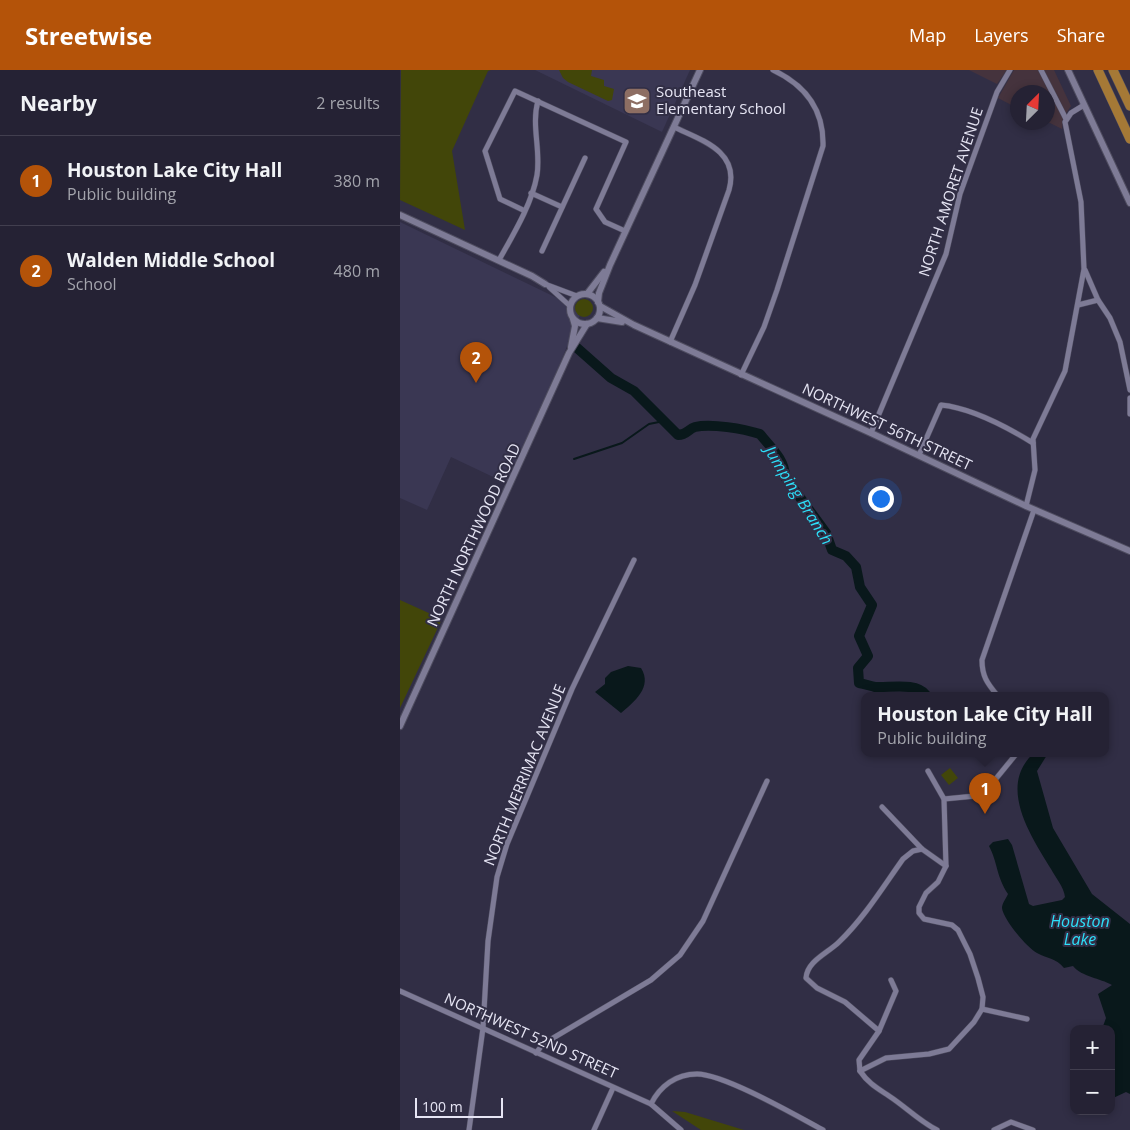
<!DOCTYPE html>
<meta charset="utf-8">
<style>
:root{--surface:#252234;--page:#312f40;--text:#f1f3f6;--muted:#a3a4ac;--line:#423f4f;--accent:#b45309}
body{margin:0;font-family:"Open Sans",sans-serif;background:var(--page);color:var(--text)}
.controls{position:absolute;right:15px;bottom:15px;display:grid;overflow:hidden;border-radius:10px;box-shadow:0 2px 8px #0003}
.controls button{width:45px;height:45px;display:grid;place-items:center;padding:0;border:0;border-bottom:1px solid var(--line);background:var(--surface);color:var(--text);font:25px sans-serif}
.compass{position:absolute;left:610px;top:15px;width:45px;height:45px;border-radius:50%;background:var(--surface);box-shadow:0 2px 8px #0003;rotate:24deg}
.scale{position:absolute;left:15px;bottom:12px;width:88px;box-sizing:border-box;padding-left:5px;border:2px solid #e6e5f4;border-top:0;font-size:14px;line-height:18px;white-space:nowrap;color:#e6e5f4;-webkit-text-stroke:4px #312e45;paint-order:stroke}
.you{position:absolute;left:480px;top:428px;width:18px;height:18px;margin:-12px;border:4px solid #fff;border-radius:50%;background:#1a73e8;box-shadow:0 0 0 8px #1a73e833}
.badge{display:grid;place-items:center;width:32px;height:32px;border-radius:50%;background:var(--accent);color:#fff;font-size:16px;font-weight:700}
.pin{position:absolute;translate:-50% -41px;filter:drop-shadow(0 1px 2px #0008)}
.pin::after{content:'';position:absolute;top:26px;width:18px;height:15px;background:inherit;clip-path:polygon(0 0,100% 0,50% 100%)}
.popup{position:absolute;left:461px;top:622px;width:248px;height:65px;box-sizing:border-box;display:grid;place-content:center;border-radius:10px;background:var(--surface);filter:drop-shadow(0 1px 4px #0005);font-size:16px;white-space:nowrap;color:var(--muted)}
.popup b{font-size:19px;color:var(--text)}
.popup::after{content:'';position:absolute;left:50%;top:100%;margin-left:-10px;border:10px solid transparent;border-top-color:var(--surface)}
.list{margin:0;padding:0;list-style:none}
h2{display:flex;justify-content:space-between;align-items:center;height:65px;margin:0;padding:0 20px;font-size:21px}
h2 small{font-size:16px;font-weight:400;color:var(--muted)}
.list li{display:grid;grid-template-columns:32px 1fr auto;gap:15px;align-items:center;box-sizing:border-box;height:90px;padding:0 20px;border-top:1px solid var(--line)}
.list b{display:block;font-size:19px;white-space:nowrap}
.list p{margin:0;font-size:16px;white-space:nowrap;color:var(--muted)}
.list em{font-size:16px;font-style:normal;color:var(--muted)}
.map{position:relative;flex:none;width:730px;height:1060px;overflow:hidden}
header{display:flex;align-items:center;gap:30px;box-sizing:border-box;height:70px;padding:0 25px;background:var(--accent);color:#fff}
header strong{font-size:24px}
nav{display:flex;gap:28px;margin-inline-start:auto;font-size:18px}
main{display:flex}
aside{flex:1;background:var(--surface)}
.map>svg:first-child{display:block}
</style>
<header>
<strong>Streetwise</strong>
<nav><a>Map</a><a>Layers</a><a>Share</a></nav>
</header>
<main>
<aside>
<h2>Nearby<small>2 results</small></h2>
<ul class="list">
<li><span class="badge">1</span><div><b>Houston Lake City Hall</b><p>Public building</p></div><em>380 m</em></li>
<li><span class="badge">2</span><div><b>Walden Middle School</b><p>School</p></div><em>480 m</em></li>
</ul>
</aside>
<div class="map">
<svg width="730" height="1060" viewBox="0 0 730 1060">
<rect width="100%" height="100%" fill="#312e45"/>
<g fill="#45333d">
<path d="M569,0H607L597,14Z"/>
<path d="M614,0H654L671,36L663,48L662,59L648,52V22H618L617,38L598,28Z"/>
</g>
<g fill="#3a3753">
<path d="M135,0H290L262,62Z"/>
<path d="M0,152L182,240L110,415L51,387L27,440L0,428Z"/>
</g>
<g fill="#424609">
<path d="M1,0H91L88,1L52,81L65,160L0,130Z"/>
<path d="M159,0H192L191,6L204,10V16L214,19L212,30L208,31L168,12L163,8Z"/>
<circle cx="184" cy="238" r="9"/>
<path d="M0,530L42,549L0,638Z"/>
<path d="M550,698L558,708L549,715L541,705Z"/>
<path d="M272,1041L285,1042L344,1060H301Z"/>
</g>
<g fill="#09181b">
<path d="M228,596L241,598C253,617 234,632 221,643L195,622L205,614V608L211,602Z"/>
<path d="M634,683H646L647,685L637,701L653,758L692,824L730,854V1024L726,1022L711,1029V959H702L706,948L698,924L712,915C700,908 682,907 673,896L664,898C656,888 648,889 637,883C627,878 603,849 602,838C602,833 606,829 608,824C596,806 598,793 589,776L593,772L608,769L612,775L629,834L633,836L662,830L665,827C664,817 655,807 651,799C631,766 597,716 634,683Z"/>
</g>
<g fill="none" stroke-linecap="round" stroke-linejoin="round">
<path stroke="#09181b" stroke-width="2" d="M174,389L222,373L249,354L264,351"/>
<path stroke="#09181b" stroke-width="10" d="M176,277L211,308L234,321L278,365C287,365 288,359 295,357C311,353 344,359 360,364C370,377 385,389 385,407L426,463L432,480L446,486L456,497L460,517L472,535L459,566L468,586L458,598L459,613C465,614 470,616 475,617C490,618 516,612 526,625"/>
<defs>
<g id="minor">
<path d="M641,0L666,49"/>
<path d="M131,123L162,137"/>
<path d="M123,140L100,129L85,81L115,21L226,72L196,139L205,152L225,161"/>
<path d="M142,181L185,88"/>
<path d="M99,190C113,165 132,134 137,105C141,80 131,55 138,31"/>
<path d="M685,200L698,230L710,248L720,272L730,320"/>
<path d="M145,214L177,226"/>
<path d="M149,217L170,236"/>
<path d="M678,235L698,230"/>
<path d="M270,272L295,215L329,120C340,81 301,70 274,57"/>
<path d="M341,305L364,257L377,220L423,76C424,40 405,15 373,0"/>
<path d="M730,328V344"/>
<path d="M471,363L546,184L560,124L597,22L610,0"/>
<path d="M519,385L541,335C572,338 607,357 633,373"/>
<path d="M626,436L635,400L633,369L665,301L684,199L681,132L665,52L671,43L684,35"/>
<path d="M597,625C587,613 582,606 582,590L634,440"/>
<path d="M544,729L575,726L590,716L617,683"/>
<path d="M482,737L522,779L546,796"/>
<path d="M0,921L251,1034L281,1060"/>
<path d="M582,939L627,949"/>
<path d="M479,961L496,921L491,910"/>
<path d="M136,983L143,974L251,910L280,885L303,851L367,711"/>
<path d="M460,1001L486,988L529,984L549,979L574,952L582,939L583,927L578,908L570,884L558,860L552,855L524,849L519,843V837L526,823L538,812L546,796L544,729L528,701"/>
<path d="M460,1001L459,990L479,961L445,932L417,918L406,908C407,891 428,883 439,872C464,848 483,817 503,789L513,781L522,779"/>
<path d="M460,1001C468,1013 477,1018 489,1026C506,1037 519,1051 537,1060"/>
<path d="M251,1034C260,1016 276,1004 297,1004C324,1004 397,1046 423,1060"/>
<path d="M69,1060L83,958L88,871L97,807L107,774L172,619L234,490"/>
<path d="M194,1060L213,1018"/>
<path d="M594,1060L611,1052L633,1060"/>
</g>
<g id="tertiary">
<path d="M668,0L730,133"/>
<path d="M0,145L132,206L145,214"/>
<circle cx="185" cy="239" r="15"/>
<path d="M187,224L204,202"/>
<path d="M198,232L199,223L210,195L300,0"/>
<path d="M200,236L234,255L471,363L626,436L730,481"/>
<path d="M197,248L222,252"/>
<path d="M171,277L175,256L173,249"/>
<path d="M0,656L169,283L187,254"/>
</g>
<g id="motorway">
<path d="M698,0L730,69"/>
<path d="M713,0L730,36"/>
</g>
</defs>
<use href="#minor" stroke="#4e4c5f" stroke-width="6"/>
<use href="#tertiary" stroke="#4e4c5f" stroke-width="8"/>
<use href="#motorway" stroke="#4e4c5f" stroke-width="10"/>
<use href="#minor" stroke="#7e7b96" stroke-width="5"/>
<use href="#tertiary" stroke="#7e7b96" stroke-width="6"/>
<use href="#motorway" stroke="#a57936" stroke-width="9"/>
</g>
<defs>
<symbol id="school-square" viewBox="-11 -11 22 22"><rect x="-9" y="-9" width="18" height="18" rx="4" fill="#8d6e63" stroke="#312e45"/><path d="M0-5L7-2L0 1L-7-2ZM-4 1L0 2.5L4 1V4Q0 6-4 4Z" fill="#fff"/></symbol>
</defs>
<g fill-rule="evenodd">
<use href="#school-square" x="221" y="15" width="32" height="32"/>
</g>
<g text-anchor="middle" stroke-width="4" stroke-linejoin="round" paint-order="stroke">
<g font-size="15" fill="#e6e5f4" stroke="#312e45" text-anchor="start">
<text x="256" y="27">Southeast<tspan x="256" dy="17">Elementary School</tspan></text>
</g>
<g font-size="15" fill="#e6e5f4" stroke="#312e45">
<text transform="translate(551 122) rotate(-72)" y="5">NORTH AMORET AVENUE</text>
<text transform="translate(487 357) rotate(25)" y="5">NORTHWEST 56TH STREET</text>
<text transform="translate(74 465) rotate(-65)" y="5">NORTH NORTHWOOD ROAD</text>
<text transform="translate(125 705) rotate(-68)" y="5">NORTH MERRIMAC AVENUE</text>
<text transform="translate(131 966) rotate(24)" y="5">NORTHWEST 52ND STREET</text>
</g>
<g font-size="16" font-style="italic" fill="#2ddff9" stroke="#312e45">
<text transform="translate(399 425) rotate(58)" y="6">Jumping Branch</text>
<text x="680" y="857">Houston<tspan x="680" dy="18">Lake</tspan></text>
</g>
</g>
</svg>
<div class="controls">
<button>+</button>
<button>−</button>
</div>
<svg class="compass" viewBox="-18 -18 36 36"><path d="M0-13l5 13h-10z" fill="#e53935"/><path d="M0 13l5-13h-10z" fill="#a3a4ac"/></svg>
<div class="scale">100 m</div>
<div class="you"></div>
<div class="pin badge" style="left:585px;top:744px">1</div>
<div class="popup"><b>Houston Lake City Hall</b>Public building</div>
<div class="pin badge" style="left:76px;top:313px">2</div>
</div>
</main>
